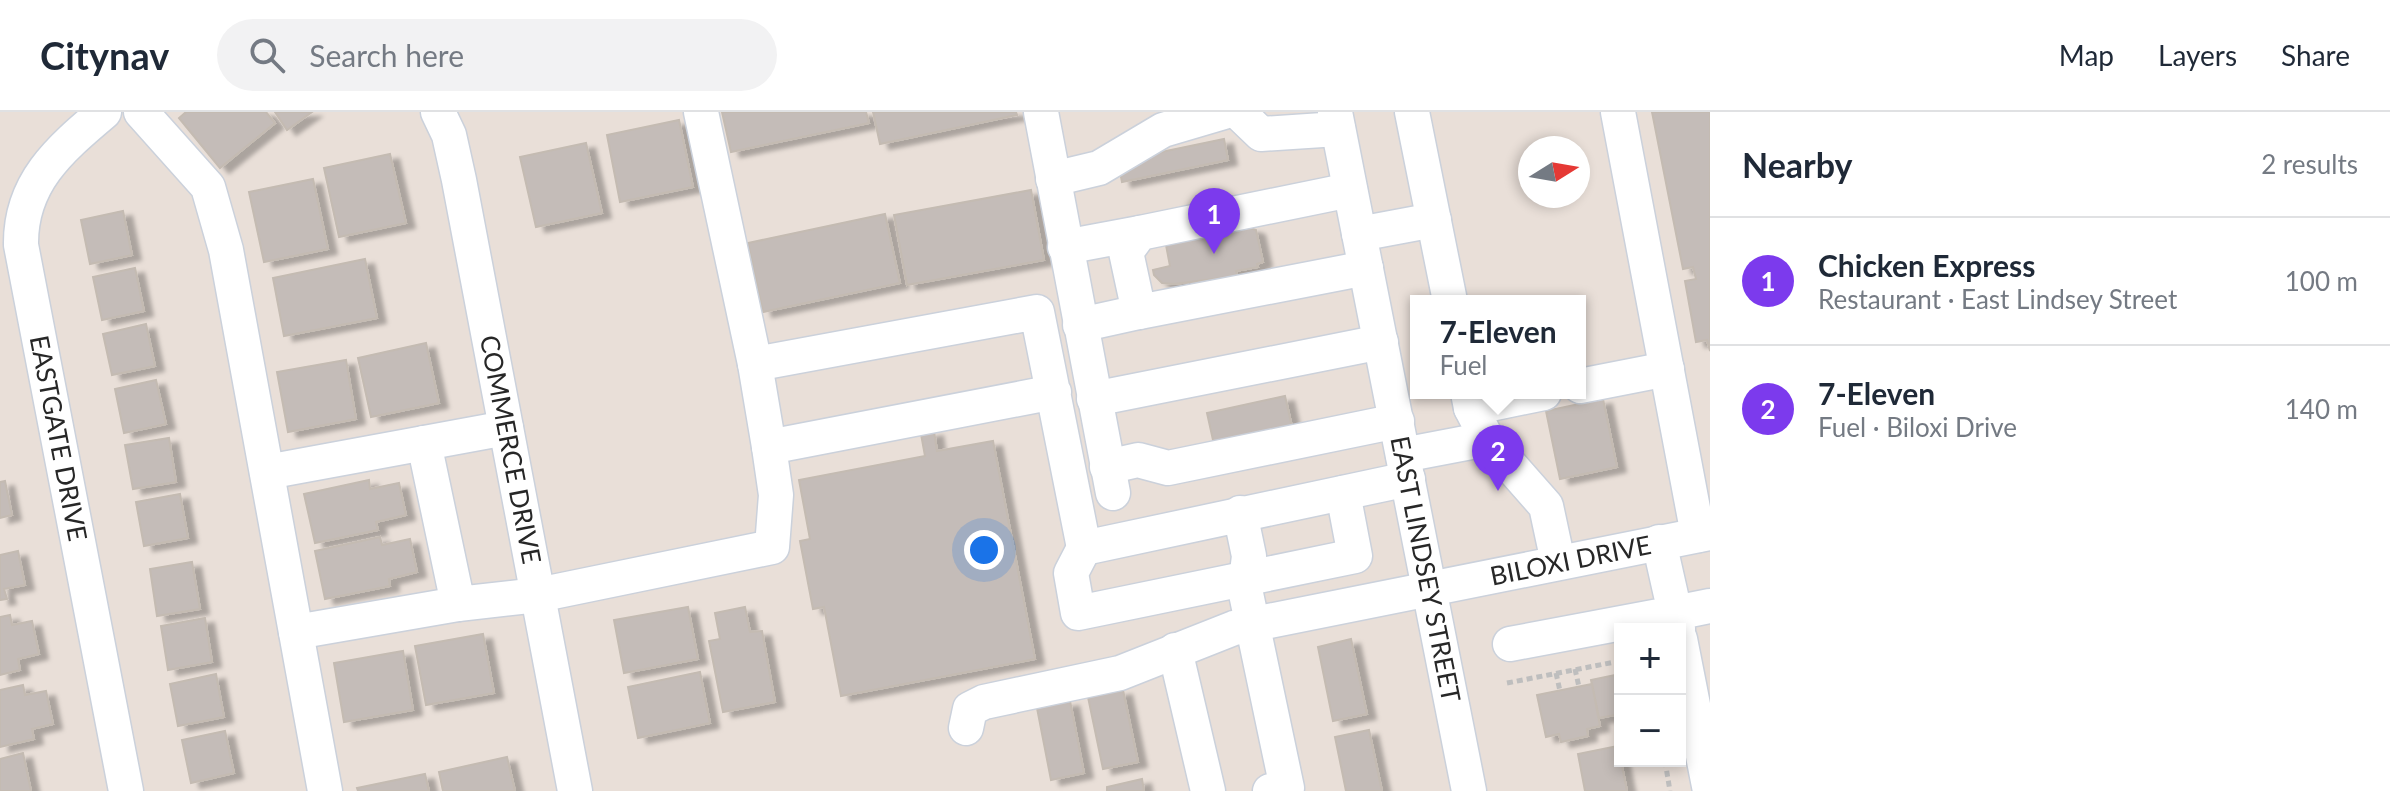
<!DOCTYPE html>
<meta charset="utf-8">
<style>
:root{--surface:#fff;--page:#f2f2f3;--text:#1f2937;--muted:#747a83;--line:#e0e1e3;--accent:#7c3aed}
body{margin:0;font-family:Lato,sans-serif;background:var(--page);color:var(--text)}
.controls{position:absolute;right:24px;bottom:24px;display:grid;overflow:hidden;border-radius:0px;box-shadow:0 4px 12px #0003}
.controls button{width:72px;height:72px;display:grid;place-items:center;padding:0;border:0;border-bottom:2px solid var(--line);background:var(--surface);color:var(--text);font:40px sans-serif}
.compass{position:absolute;left:1518px;top:24px;width:72px;height:72px;border-radius:50%;background:var(--surface);box-shadow:0 4px 12px #0003;rotate:79deg}
.you{position:absolute;left:984px;top:438px;width:28px;height:28px;margin:-20px;border:6px solid #fff;border-radius:50%;background:#1a73e8;box-shadow:0 0 0 12px #1a73e833}
.badge{display:grid;place-items:center;width:52px;height:52px;border-radius:50%;background:var(--accent);color:#fff;font-size:26px;font-weight:700}
.pin{position:absolute;translate:-50% -66px;filter:drop-shadow(0 2px 4px #0008)}
.pin::after{content:'';position:absolute;top:42px;width:28px;height:24px;background:inherit;clip-path:polygon(0 0,100% 0,50% 100%)}
.popup{position:absolute;left:1410px;top:183px;width:176px;height:104px;box-sizing:border-box;display:grid;place-content:center;border-radius:0px;background:var(--surface);filter:drop-shadow(0 2px 6px #0005);font-size:26px;white-space:nowrap;color:var(--muted)}
.popup b{font-size:30px;color:var(--text)}
.popup::after{content:'';position:absolute;left:50%;top:100%;margin-left:-16px;border:16px solid transparent;border-top-color:var(--surface)}
.list{margin:0;padding:0;list-style:none}
h2{display:flex;justify-content:space-between;align-items:center;height:104px;margin:0;padding:0 32px;font-size:34px}
h2 small{font-size:26px;font-weight:400;color:var(--muted)}
.list li{display:grid;grid-template-columns:52px 1fr auto;gap:24px;align-items:center;box-sizing:border-box;height:128px;padding:0 32px;border-top:2px solid var(--line)}
.list b{display:block;font-size:30px;white-space:nowrap}
.list p{margin:0;font-size:26px;white-space:nowrap;color:var(--muted)}
.list em{font-size:26px;font-style:normal;color:var(--muted)}
.icon{flex:none;width:44px;height:44px;fill:none;stroke:currentColor;stroke-width:2;stroke-linecap:round;stroke-linejoin:round}
.map{position:relative;flex:none;width:1710px;height:679px;overflow:hidden}
header{display:flex;align-items:center;gap:48px;box-sizing:border-box;height:112px;padding:0 40px;background:var(--surface);border-bottom:2px solid var(--line)}
header strong{font-size:38px}
nav{display:flex;gap:44px;margin-inline-start:auto;font-size:28px}
.search{width:560px;height:72px;background:var(--page);display:flex;align-items:center;gap:20px;box-sizing:border-box;padding:0 28px;border-radius:44px;color:var(--muted);font-size:30px}
main{display:flex}
aside{flex:1;background:var(--surface)}
.map>svg:first-child{display:block}
</style>
<header>
<strong>Citynav</strong>
<div class="search"><svg class="icon" aria-label="search" viewBox="0 0 24 24"><circle cx="10" cy="10" r="6"/><path d="M15 15l6 6"/></svg>Search here</div>
<nav><a>Map</a><a>Layers</a><a>Share</a></nav>
</header>
<main>
<div class="map">
<svg width="1710" height="679" viewBox="0 0 1710 679">
<defs>
<filter id="shadow"><feDropShadow dx="9" dy="5" stdDeviation="2" flood-color="#0004"/></filter>
</defs>
<rect width="100%" height="100%" fill="#e9dfd8"/>
<g fill="#c4bcb8" stroke="#c4bbb2" stroke-width="2" filter="url(#shadow)">
<path d="M186,0H266L275,11L220,56L179,6Z"/>
<path d="M275,0H312L287,18Z"/>
<path d="M722,0H866L869,11L731,40Z"/>
<path d="M873,0H1016L1017,3L880,32Z"/>
<path d="M1652,0H1710V239L1707,228L1696,230L1685,169L1696,167L1693,155L1683,157Z"/>
<path d="M679,8L693,75L620,90L607,23Z"/>
<path d="M1224,27L1228,48L1122,70L1118,49Z"/>
<path d="M586,31L602,101L536,115L520,45Z"/>
<path d="M390,42L406,111L339,125L324,56Z"/>
<path d="M313,67L328,137L264,150L249,80Z"/>
<path d="M1031,78L1044,148L907,173L894,103Z"/>
<path d="M123,99L132,143L90,152L81,108Z"/>
<path d="M885,102L900,171L763,200L748,131Z"/>
<path d="M1250,116L1256,118L1263,150L1257,152L1258,155L1236,159L1237,164L1174,172L1162,171L1154,163L1153,158L1170,154L1166,133Z"/>
<path d="M365,147L377,206L284,224L273,166Z"/>
<path d="M135,156L144,199L102,208L93,165Z"/>
<path d="M146,212L155,254L112,263L103,222Z"/>
<path d="M426,231L439,291L371,305L358,246Z"/>
<path d="M346,248L356,307L288,320L277,260Z"/>
<path d="M156,268L166,312L124,321L115,277Z"/>
<path d="M1285,284L1293,319L1215,337L1207,301Z"/>
<path d="M1603,287L1617,355L1560,367L1546,299Z"/>
<path d="M934,319L937,339L993,329L1035,547L841,584L824,495L813,497L800,429L810,427L799,368L925,344L921,322Z"/>
<path d="M169,326L176,370L133,377L125,333Z"/>
<path d="M369,368L370,377L399,371L406,403L376,410L378,418L315,431L304,382Z"/>
<path d="M5,369L12,403L0,406V370Z"/>
<path d="M180,382L188,426L144,434L136,390Z"/>
<path d="M380,425L382,433L410,427L417,460L389,467L390,474L325,487L315,439Z"/>
<path d="M18,439L25,473L4,477L7,487L0,488V443Z"/>
<path d="M192,450L200,497L157,504L150,457Z"/>
<path d="M688,495L698,547L624,561L614,508Z"/>
<path d="M745,495L750,520L762,519L775,590L723,600L709,529L720,527L715,501Z"/>
<path d="M10,503L12,513L32,509L39,542L18,547L20,558L0,563V505Z"/>
<path d="M205,506L212,550L168,558L161,514Z"/>
<path d="M483,522L494,581L426,593L415,534Z"/>
<path d="M1351,527L1367,602L1333,609L1318,535Z"/>
<path d="M403,539L413,598L344,610L334,551Z"/>
<path d="M700,560L710,611L638,626L628,575Z"/>
<path d="M216,562L224,605L178,614L170,572Z"/>
<path d="M1620,562V602L1599,606L1591,568Z"/>
<path d="M1592,572L1600,614L1587,617L1588,624L1561,630L1559,622L1546,625L1537,583Z"/>
<path d="M23,573L25,583L46,579L53,612L32,617L34,627L0,635V578Z"/>
<path d="M1123,578L1138,650L1103,657L1088,585Z"/>
<path d="M1070,589L1084,661L1051,668L1037,596Z"/>
<path d="M1369,618L1382,679H1346L1335,625Z"/>
<path d="M225,619L234,661L191,671L182,628Z"/>
<path d="M1618,634L1627,679H1585L1578,642Z"/>
<path d="M23,641L31,679H0V647Z"/>
<path d="M507,645L515,679H443L439,660Z"/>
<path d="M425,662L429,679H358L357,676Z"/>
<path d="M1142,667L1144,679H1107V675Z"/>
</g>
<g fill="none" stroke-linecap="round" stroke-linejoin="round">
<defs>
<g id="minor">
<path id="s1" d="M104,0C59,38 20,71 21,133L126,679"/>
<path d="M141,0L208,75L226,138L325,679"/>
<path id="s2" d="M438,0L449,23L459,68L575,679"/>
<path d="M701,0L755,252"/>
<path d="M1041,0L1113,381"/>
<path d="M1238,0L1261,22L1338,17"/>
<path id="s3" d="M1335,0L1469,679"/>
<path d="M1412,0L1450,189"/>
<path d="M1618,0L1698,423"/>
<path d="M1053,67L1099,56L1163,18L1224,0"/>
<path d="M1350,78L1140,121L1126,140L1139,200L1366,156"/>
<path d="M1359,122L1434,108"/>
<path d="M1065,135L1140,121"/>
<path d="M1080,213L1139,200"/>
<path d="M1580,274L1667,257"/>
<path d="M1054,280L769,335L755,252L1037,200L1084,436L1408,367"/>
<path d="M1468,281L1471,296L1544,281"/>
<path d="M1094,287L1381,230"/>
<path d="M1471,296L1487,327L1546,394L1558,450"/>
<path d="M424,331L458,492L538,483L772,435L776,383L769,335"/>
<path d="M1403,343L1487,327"/>
<path d="M1107,355L1138,348L1168,356L1397,309"/>
<path d="M267,360L506,316"/>
<path d="M1240,401L1249,444L1245,477L1287,676L1270,679"/>
<path d="M1084,436L1071,461L1078,501L1355,444L1343,381"/>
<path d="M1678,517L1675,501L1710,494"/>
<path d="M296,520L458,492"/>
<path d="M1680,527L1710,679"/>
<path d="M1510,532L1675,501L1659,430"/>
<path d="M1175,538L1208,679"/>
<path id="s4" d="M966,616L970,597L984,590L1120,561L1234,516L1710,421"/>
</g>
</defs>
<use href="#minor" stroke="#cbd1db" stroke-width="37"/>
<g stroke="#bebebe" stroke-width="5" stroke-dasharray="6 4" stroke-linecap="butt">
<path d="M1575,557L1579,575"/>
<path d="M1556,561L1560,579"/>
<path d="M1507,571L1620,549"/>
<path d="M1665,649L1670,679"/>
</g>
<use href="#minor" stroke="#fff" stroke-width="34"/>
</g>
<g text-anchor="middle" stroke-width="7" stroke-linejoin="round" paint-order="stroke">
<g font-size="26" fill="#272727" stroke="#fff">
<text dy="9" stroke="none"><textPath href="#s1" startOffset="360">EASTGATE DRIVE</textPath></text>
<text dy="9" stroke="none"><textPath href="#s2" startOffset="346">COMMERCE DRIVE</textPath></text>
<text dy="9" stroke="none"><textPath href="#s4" startOffset="640">BILOXI DRIVE</textPath></text>
<text dy="9" stroke="none"><textPath href="#s3" startOffset="466">EAST LINDSEY STREET</textPath></text>
</g>
</g>
</svg>
<div class="controls">
<button>+</button>
<button>−</button>
</div>
<svg class="compass" viewBox="-18 -18 36 36"><path d="M0-13l5 13h-10z" fill="#e53935"/><path d="M0 13l5-13h-10z" fill="#747a83"/></svg>
<div class="you"></div>
<div class="pin badge" style="left:1214px;top:142px">1</div>
<div class="pin badge" style="left:1498px;top:379px">2</div>
<div class="popup"><b>7-Eleven</b>Fuel</div>
</div>
<aside>
<h2>Nearby<small>2 results</small></h2>
<ul class="list">
<li><span class="badge">1</span><div><b>Chicken Express</b><p>Restaurant · East Lindsey Street</p></div><em>100 m</em></li>
<li><span class="badge">2</span><div><b>7-Eleven</b><p>Fuel · Biloxi Drive</p></div><em>140 m</em></li>
</ul>
</aside>
</main>
